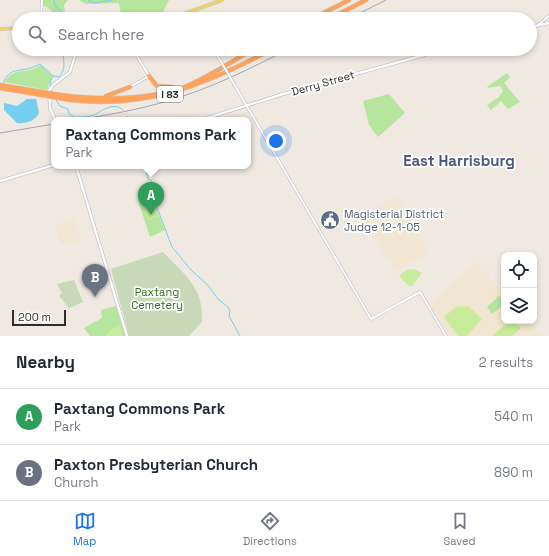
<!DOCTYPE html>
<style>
:root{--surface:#fff;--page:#f2f2f3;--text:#1f2937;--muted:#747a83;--line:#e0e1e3;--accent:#1a73e8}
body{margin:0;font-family:"Space Grotesk",sans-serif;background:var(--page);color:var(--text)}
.controls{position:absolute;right:12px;bottom:12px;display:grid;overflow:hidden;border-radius:8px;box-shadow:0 2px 6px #0003}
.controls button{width:36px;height:36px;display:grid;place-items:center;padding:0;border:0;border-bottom:1px solid var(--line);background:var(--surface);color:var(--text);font:20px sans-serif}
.scale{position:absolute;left:12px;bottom:10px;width:54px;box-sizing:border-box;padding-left:4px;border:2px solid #2e2e2e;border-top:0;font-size:11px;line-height:14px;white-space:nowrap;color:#2e2e2e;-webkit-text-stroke:3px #fff;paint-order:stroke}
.you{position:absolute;left:276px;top:141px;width:14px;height:14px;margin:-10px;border:3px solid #fff;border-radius:50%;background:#1a73e8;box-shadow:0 0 0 6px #1a73e833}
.badge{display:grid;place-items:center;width:26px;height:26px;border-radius:50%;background:var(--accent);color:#fff;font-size:13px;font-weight:700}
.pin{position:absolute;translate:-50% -33px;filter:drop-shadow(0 1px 2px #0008)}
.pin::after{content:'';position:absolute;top:21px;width:14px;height:12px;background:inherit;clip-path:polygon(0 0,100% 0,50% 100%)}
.popup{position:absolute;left:51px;top:117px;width:200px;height:52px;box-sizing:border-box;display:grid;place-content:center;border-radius:8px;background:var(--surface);filter:drop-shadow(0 1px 3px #0005);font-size:13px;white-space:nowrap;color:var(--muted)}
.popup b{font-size:15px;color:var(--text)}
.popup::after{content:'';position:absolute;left:50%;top:100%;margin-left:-8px;border:8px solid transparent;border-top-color:var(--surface)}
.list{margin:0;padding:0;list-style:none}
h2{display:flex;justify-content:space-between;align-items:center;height:52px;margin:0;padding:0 16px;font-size:17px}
h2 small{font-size:13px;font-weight:400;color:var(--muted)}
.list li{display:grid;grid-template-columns:26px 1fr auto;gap:12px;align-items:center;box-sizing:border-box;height:56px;padding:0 16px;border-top:1px solid var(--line)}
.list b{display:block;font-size:15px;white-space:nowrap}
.list p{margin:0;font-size:13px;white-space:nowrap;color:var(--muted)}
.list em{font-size:13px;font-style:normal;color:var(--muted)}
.icon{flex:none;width:22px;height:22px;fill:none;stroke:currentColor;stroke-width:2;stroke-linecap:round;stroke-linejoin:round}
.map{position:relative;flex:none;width:549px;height:336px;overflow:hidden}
.search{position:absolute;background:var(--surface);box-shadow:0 2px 6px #0003;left:12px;right:12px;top:12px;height:44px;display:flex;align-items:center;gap:10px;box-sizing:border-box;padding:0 14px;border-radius:22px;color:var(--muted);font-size:15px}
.sheet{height:164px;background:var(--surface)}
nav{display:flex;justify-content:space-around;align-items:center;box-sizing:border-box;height:56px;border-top:1px solid var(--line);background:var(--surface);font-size:11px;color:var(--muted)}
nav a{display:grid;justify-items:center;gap:2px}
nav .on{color:var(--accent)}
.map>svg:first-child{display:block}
</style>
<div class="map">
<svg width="549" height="336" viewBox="0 0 549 336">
<rect width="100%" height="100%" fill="#efe9e1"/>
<g fill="#f0e6d1">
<path d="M397,196L429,252L396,272L360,216Z"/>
<path d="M74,219L80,240L61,245L55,225Z"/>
<path d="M475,262L504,294V321H529L543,336H449L430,304Z"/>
</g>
<g fill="#b6e59e">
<path d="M43,0H68L64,5L66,19H55V14L47,7L43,6Z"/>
<path d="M79,0H169L162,14L163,19H122L119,3L86,4Z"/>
<path d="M41,65L52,76L47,90L4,82L10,75L16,72L31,70Z"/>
<path d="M507,73L510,77L504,83L520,102L508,109L501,101L491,110L487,105L499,97L503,91L500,86L488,88L487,87Z"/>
<path d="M389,94L405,113L378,137L369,125L363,101Z"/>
<path d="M151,196L165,230L150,237L138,200Z"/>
<path d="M499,296L504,300V305L492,314L487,307Z"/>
<path d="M116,306L125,336H90L84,328L102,318L101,310Z"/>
</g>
<g fill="#c8d9b8">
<path d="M163,252C185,275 204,288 202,322L189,336H129L111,269Z"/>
<path d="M74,280L83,302L69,308L59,296L62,293L57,284Z"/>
</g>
<g fill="#c9ec9a">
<path d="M155,207L159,216L148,220L144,212Z"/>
<path d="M414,269L422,273L412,286H409L399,276L406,270Z"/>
<path d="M463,306L469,307L482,319L467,336H458L444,317L456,307Z"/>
<path d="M509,321H515L521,328L512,336H492Z"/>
<path d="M119,325L122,336H106L110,330Z"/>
</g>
<path fill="#75cff0" d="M27,99H36L39,113C35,121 26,124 17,123L4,110V103L17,106Z"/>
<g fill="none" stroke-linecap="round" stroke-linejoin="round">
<g stroke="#75cff0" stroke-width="1">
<path d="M54,0L55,6L62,12L63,19"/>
<path d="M88,0L94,3L112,0"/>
<path d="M3,83C10,67 18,72 31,68C34,67 37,65 40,64L53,76L59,77C67,70 63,58 62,49"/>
<path d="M51,92L50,82L53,76"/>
<path d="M56,100L60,106L68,109L69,114L74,117C80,117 88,117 94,115C102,111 114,101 123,110"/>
<path d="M127,116L130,120"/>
<path d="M145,166L148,179L152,181V194L172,247L192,271L207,284L218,299L228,307L230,311L229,316L240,336"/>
</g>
<defs>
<g id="tertiary">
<path d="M193,12L196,19"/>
<path d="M41,19L42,0"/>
<path d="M539,24L549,16"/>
<path d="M213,49L223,65"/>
<path d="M234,84L371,319L420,292L446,336"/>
<path d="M130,87L149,76L133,49"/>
</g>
<g id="secondary">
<path d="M530,27L549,23"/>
<path d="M55,120L50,108L49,91L53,85L70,72L77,49"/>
<path d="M201,120L283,94L446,49"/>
<path d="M76,166L127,336"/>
<path d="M0,181L54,165"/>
</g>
<g id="primary">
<path d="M170,19L222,0"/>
<path d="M0,29L19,28"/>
</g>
<g id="motorway">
<path d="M312,19L349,0"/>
<path d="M329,19L366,0"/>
<path d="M149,76L157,86L172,87"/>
<path d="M0,85L42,92"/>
<path d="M0,88L42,95"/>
<path d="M60,95C101,100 147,101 187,86C210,76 232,62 253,49"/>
<path d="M106,96L130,87"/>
<path d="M59,98C138,112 204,86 272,49"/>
</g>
</defs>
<use href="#tertiary" stroke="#b4b7c1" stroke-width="3"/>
<use href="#secondary" stroke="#b4b7c1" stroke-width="3.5"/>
<use href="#primary" stroke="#c9c9c9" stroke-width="4"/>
<use href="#motorway" stroke="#c9c9c9" stroke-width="5"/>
<use href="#tertiary" stroke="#fff" stroke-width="2"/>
<use href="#secondary" stroke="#fff" stroke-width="2.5"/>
<use href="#primary" stroke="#f2d163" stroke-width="3"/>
<use href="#motorway" stroke="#ffa35c" stroke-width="4"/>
<g stroke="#a3a6b8" stroke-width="1">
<path d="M348,19L386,0"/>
<path d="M77,120C107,115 138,110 167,101C210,89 249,69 289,49"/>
<path d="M0,133L54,124"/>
</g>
<defs>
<path id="tertiary-bridge" d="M223,65L234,84"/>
<g id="motorway-bridge">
<path d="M42,92L60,95"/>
<path d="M42,95L59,98"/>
</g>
</defs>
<use href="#tertiary-bridge" stroke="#b4b7c1" stroke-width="3" stroke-linecap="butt"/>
<use href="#motorway-bridge" stroke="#c9c9c9" stroke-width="5" stroke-linecap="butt"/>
<use href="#tertiary-bridge" stroke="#fff" stroke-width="2"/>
<use href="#motorway-bridge" stroke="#ffa35c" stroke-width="4"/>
</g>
<defs>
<symbol id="civic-disc" viewBox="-11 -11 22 22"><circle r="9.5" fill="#5c6f8a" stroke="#fff"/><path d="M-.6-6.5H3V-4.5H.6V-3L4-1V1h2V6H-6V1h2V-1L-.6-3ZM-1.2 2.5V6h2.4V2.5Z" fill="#fff"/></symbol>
</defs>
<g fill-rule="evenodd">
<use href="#civic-disc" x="319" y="209" width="22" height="22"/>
</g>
<g text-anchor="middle" stroke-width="3.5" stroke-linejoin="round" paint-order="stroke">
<rect fill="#fff" stroke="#6d6d6d" stroke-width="1" x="157" y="86" width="26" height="16" rx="3"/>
<g font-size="10" font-weight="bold" fill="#2e2e2e">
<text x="170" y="98">I 83</text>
</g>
<g font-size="11" fill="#2e2e2e" stroke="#fff">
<text transform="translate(323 83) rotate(-16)" y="4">Derry Street</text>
</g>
<g font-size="11" fill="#4e5e75" stroke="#fff" text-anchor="start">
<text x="344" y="218">Magisterial District<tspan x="344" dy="13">Judge 12-1-05</tspan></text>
</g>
<g font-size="11" fill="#2c6e1b" stroke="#fff">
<text x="157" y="296">Paxtang<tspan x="157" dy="13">Cemetery</tspan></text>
</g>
<g font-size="15" font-weight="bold" fill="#4d5680" stroke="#fff">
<text x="459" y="166">East Harrisburg</text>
</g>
</g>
</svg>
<div class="controls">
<button><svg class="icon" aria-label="locate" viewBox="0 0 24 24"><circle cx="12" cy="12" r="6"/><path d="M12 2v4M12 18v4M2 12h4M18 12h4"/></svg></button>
<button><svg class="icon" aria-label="layers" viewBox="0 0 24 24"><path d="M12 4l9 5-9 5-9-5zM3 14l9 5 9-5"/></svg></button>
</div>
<div class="scale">200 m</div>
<div class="you"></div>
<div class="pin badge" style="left:151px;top:215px;background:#2e9e5b">A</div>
<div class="popup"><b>Paxtang Commons Park</b>Park</div>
<div class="pin badge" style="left:95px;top:297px;background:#6b7280">B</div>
<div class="search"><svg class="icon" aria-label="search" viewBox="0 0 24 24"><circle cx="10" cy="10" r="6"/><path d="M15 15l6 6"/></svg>Search here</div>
</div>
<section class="sheet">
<h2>Nearby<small>2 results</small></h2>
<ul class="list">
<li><span class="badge" style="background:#2e9e5b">A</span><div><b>Paxtang Commons Park</b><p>Park</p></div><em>540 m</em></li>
<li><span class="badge" style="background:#6b7280">B</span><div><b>Paxton Presbyterian Church</b><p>Church</p></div><em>890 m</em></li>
</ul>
</section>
<nav>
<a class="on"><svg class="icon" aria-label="map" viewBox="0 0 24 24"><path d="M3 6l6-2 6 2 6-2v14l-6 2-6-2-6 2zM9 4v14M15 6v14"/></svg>Map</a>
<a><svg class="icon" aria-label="directions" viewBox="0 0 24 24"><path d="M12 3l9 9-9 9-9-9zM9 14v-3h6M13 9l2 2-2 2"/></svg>Directions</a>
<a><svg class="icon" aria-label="saved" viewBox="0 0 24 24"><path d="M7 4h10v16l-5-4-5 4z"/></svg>Saved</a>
</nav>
